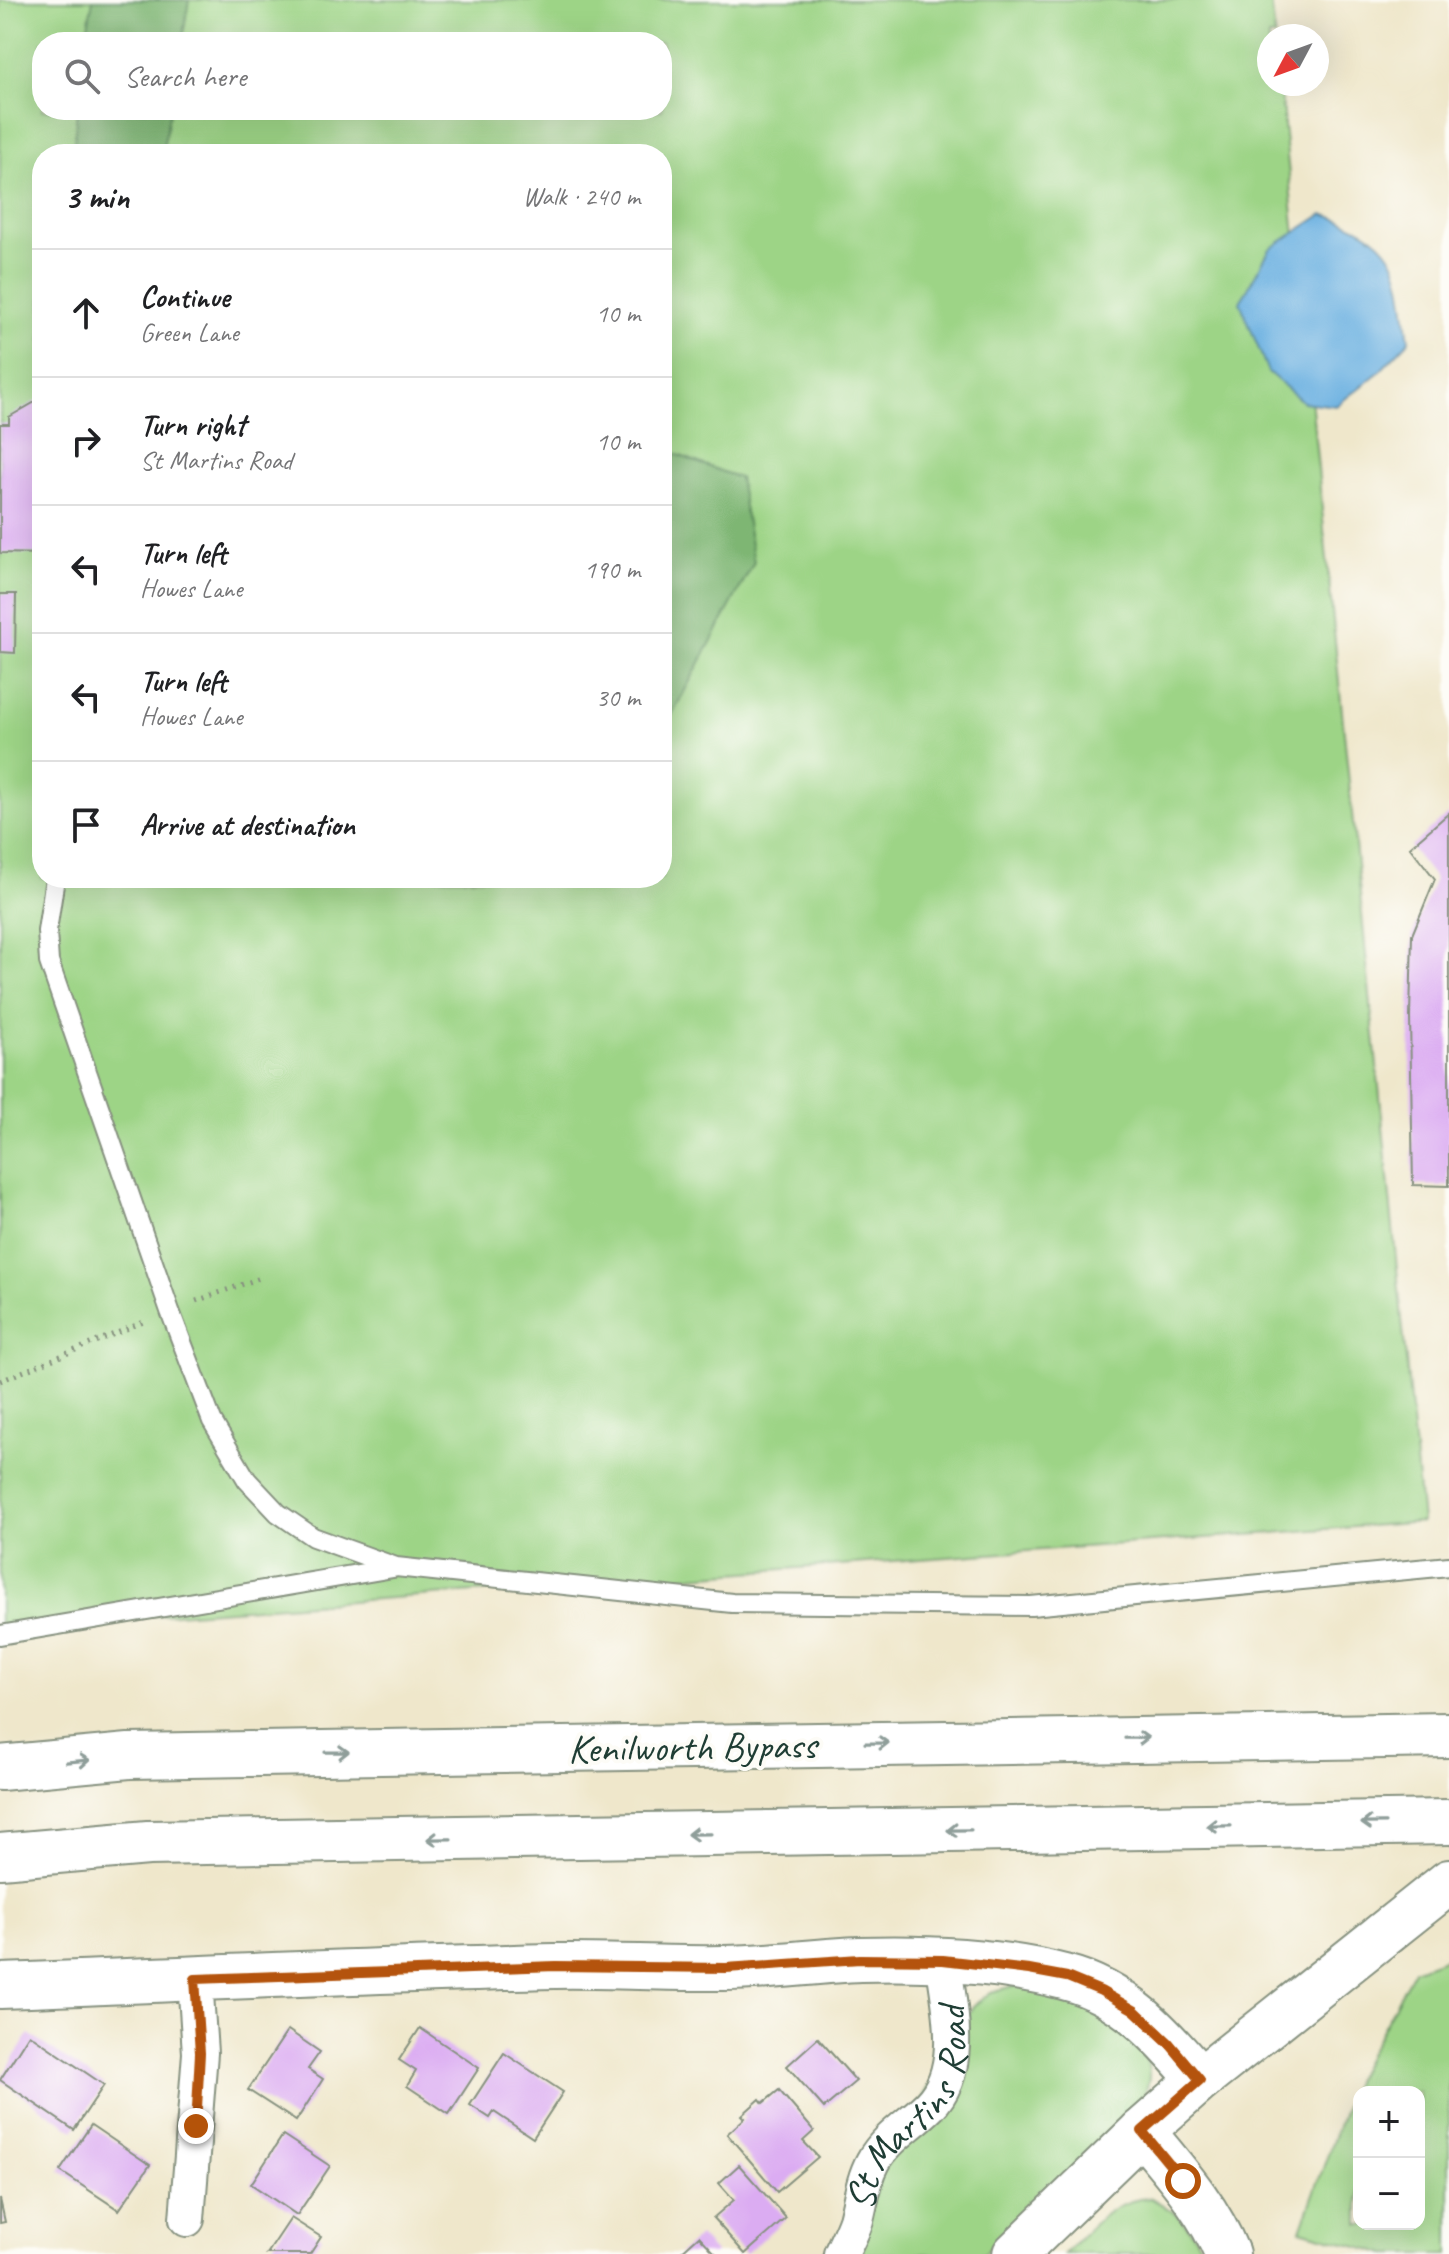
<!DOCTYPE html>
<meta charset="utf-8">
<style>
:root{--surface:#fff;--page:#f2f2f2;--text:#202124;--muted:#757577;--line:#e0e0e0}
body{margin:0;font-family:Caveat,sans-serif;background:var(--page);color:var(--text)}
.controls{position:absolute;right:24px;bottom:24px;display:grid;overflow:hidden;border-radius:16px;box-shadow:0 8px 32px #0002}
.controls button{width:72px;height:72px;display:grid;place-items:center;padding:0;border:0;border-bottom:2px solid var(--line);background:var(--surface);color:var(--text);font:40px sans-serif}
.compass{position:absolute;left:1257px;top:24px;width:72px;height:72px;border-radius:50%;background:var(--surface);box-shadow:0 8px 32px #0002;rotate:229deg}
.stop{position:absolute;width:24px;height:24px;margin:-18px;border:6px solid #b45309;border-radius:50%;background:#fff}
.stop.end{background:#b45309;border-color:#fff;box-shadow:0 2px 8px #0008}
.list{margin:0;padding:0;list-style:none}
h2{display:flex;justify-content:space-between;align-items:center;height:104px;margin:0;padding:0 32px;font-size:34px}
h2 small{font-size:26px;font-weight:400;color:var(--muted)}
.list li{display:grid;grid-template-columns:52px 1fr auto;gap:24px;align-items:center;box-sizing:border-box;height:128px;padding:0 32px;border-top:2px solid var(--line)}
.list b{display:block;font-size:30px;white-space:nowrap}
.list p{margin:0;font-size:26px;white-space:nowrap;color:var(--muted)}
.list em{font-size:26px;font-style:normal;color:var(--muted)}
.icon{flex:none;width:44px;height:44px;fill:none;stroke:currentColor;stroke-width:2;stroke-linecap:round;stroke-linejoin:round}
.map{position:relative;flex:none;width:1449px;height:2254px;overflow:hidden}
.search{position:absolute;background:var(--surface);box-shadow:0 8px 32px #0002;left:32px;top:32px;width:640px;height:88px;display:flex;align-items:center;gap:20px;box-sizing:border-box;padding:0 28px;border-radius:32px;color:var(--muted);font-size:30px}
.panel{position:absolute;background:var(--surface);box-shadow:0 8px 32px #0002;left:32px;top:144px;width:640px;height:744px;border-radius:32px}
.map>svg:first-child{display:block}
</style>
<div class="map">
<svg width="1449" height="2254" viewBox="0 0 1449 2254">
<rect width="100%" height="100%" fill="#fdfcf7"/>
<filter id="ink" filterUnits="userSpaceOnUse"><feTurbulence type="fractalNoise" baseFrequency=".0125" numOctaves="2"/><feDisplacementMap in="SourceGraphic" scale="16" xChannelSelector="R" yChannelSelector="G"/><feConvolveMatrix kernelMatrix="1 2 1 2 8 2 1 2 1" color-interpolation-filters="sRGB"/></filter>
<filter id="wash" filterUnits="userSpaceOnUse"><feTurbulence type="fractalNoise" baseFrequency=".006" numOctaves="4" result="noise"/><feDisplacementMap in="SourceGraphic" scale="32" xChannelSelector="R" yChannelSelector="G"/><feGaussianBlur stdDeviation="1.8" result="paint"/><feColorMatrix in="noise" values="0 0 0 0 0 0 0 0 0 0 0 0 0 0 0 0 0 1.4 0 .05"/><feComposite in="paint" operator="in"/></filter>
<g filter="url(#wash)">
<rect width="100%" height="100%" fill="#efe7cb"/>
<g fill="#9dd486" stroke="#5e885d" stroke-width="2" fill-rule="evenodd">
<path d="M0,0H1271L1275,36H1269V84H1280L1422,1522L0,1627ZM42,42H662V110H42ZM42,154H662V878H42Z"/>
<path d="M1449,1957V2254H1387L1301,2230L1355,2079L1414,1970ZM1359,2092H1419V2224H1359Z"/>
<path d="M1014,1986C1022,1987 1031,1986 1039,1988C1074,1997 1152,2032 1149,2076C1148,2090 1142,2099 1134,2110L983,2254H856L880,2176L973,2006L991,1992Z"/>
<path d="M1151,2198C1180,2214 1190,2226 1206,2254H1064C1093,2227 1110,2199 1151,2198Z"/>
</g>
<g fill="#7eb673" stroke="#4e7a54" stroke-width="2">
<path d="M93,0H189L182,42H85Z"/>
<path d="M77,110H170L162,154H73Z"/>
<path d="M662,449L739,478L754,562L662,733Z"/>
</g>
<path fill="#6bb0e1" stroke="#45768a" stroke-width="2" d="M1323,214C1403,240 1399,266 1409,341L1378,373L1336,406L1303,402L1268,372L1240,302L1270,249Z"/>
<g id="blocks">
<g fill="#dbacf2">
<path d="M42,398V554L0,553V424H9V417Z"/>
<path d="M0,594H16L15,653L0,652Z"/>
<path d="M1449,813V1186L1413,1185L1410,1017L1412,935L1435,879L1410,847Z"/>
<path d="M420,2028L479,2068L449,2114L407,2086L416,2071L399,2060Z"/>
<path d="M288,2030L320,2052L308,2069L323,2079L296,2121L248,2090Z"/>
<path d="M29,2034L104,2085L74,2130L0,2080Z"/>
<path d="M818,2038L856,2081L824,2108L787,2066Z"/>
<path d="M504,2053L563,2092L533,2138L494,2112L490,2118L470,2105Z"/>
<path d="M779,2090L814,2131L803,2141L818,2157L777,2192L727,2134L745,2118L742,2115L760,2099L763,2103Z"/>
<path d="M91,2125L150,2165L119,2210L60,2171Z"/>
<path d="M283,2135L330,2166L297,2215L251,2184Z"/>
<path d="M739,2165L786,2218L745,2254L713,2218L734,2200L719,2183Z"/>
<path d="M0,2199L5,2222L0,2223Z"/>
<path d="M291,2218L321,2237L310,2254H267Z"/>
<path d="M699,2236L716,2254H679Z"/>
</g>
</g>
</g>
<g filter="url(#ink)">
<use href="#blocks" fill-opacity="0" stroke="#879280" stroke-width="2"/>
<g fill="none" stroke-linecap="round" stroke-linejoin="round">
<defs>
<g id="lane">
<path d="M55,878L47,931L49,962L170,1311L212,1421L247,1480L278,1513L313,1537L396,1567L732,1603L1031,1606L1449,1566"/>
<path d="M0,1635L393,1568"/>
</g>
<g id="street">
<path d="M187,2219L200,2053L195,1979"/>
<path id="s1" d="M841,2254C846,2243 852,2232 856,2220C861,2201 863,2180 873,2162C885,2139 911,2124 929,2106C966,2069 949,2005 943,1960"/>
</g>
<g id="secondary">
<path d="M0,1986C185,1979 370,1970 555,1966C611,1965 667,1969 723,1968C768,1968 814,1961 860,1959C927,1957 999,1960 1064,1977C1124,1992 1162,2035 1200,2080"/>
<path d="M1142,2131C1174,2170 1208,2207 1227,2254"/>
<path d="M1015,2254L1142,2131L1200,2080L1449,1882"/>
</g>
<g id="highway">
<path d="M0,1768L129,1756L1449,1735"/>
<path d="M0,1856L148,1843L1449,1822"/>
</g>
</defs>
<use href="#lane" stroke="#879280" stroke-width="22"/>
<use href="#street" stroke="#879280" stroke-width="38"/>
<use href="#secondary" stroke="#879280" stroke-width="48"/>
<use href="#highway" stroke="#879280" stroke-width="48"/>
<g stroke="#879280" stroke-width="5" stroke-dasharray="2 6" stroke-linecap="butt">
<path d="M196,1301L263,1277"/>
<path d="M0,1381L146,1321"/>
</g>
<use href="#lane" stroke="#fff" stroke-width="18"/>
<use href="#street" stroke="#fff" stroke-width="34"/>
<use href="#secondary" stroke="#fff" stroke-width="44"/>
<use href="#highway" stroke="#fff" stroke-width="44"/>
</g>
<defs><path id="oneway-shaft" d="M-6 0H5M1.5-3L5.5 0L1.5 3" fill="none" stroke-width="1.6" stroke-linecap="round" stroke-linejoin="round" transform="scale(2)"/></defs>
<g stroke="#8f9e9a">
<use href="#oneway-shaft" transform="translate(1137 1738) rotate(-1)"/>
<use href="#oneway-shaft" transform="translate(877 1743) rotate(-1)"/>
<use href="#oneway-shaft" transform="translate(337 1752) rotate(-1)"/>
<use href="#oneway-shaft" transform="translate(78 1761) rotate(-5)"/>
<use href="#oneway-shaft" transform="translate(1373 1823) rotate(179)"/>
<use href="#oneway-shaft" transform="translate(1219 1826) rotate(179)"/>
<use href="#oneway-shaft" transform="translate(959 1830) rotate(179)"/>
<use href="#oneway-shaft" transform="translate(699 1834) rotate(179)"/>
<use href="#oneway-shaft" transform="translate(439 1839) rotate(179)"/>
</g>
</g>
<g fill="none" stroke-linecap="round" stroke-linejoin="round" filter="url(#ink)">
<path stroke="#b45309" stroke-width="10" d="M196,2126L200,2053L195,1979L556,1966L726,1968L860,1959L943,1960L1029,1970L1067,1977L1101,1991L1134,2010L1169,2043L1200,2080L1142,2131L1183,2181"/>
</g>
<g text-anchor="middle" stroke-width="8" stroke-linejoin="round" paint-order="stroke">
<g font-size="40" fill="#1f3d34" stroke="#fdfcf7">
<text transform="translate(692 1746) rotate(-1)" y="14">Kenilworth Bypass</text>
<text dy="14" stroke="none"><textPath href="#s1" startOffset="166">St Martins Road</textPath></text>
</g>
</g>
</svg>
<div class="controls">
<button>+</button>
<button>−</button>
</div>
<svg class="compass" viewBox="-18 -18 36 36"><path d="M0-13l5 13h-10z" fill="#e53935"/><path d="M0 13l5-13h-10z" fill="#757577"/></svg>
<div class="stop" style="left:1183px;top:2181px"></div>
<div class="stop end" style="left:196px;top:2126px"></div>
<div class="search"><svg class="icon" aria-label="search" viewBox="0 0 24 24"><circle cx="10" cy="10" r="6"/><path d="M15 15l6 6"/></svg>Search here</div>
<section class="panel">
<h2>3 min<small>Walk · 240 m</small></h2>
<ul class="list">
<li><svg class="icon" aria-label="ahead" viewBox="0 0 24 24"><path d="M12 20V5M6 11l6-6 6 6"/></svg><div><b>Continue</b><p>Green Lane</p></div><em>10 m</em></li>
<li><svg class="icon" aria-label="right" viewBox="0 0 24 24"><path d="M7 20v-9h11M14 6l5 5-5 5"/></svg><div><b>Turn right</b><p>St Martins Road</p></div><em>10 m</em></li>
<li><svg class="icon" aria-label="left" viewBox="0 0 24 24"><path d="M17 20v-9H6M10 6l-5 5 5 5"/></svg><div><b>Turn left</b><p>Howes Lane</p></div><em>190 m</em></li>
<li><svg class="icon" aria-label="left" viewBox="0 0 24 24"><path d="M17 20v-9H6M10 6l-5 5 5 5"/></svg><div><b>Turn left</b><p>Howes Lane</p></div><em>30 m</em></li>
<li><svg class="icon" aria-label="arrive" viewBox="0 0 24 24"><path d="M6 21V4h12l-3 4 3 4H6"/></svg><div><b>Arrive at destination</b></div></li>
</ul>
</section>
</div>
